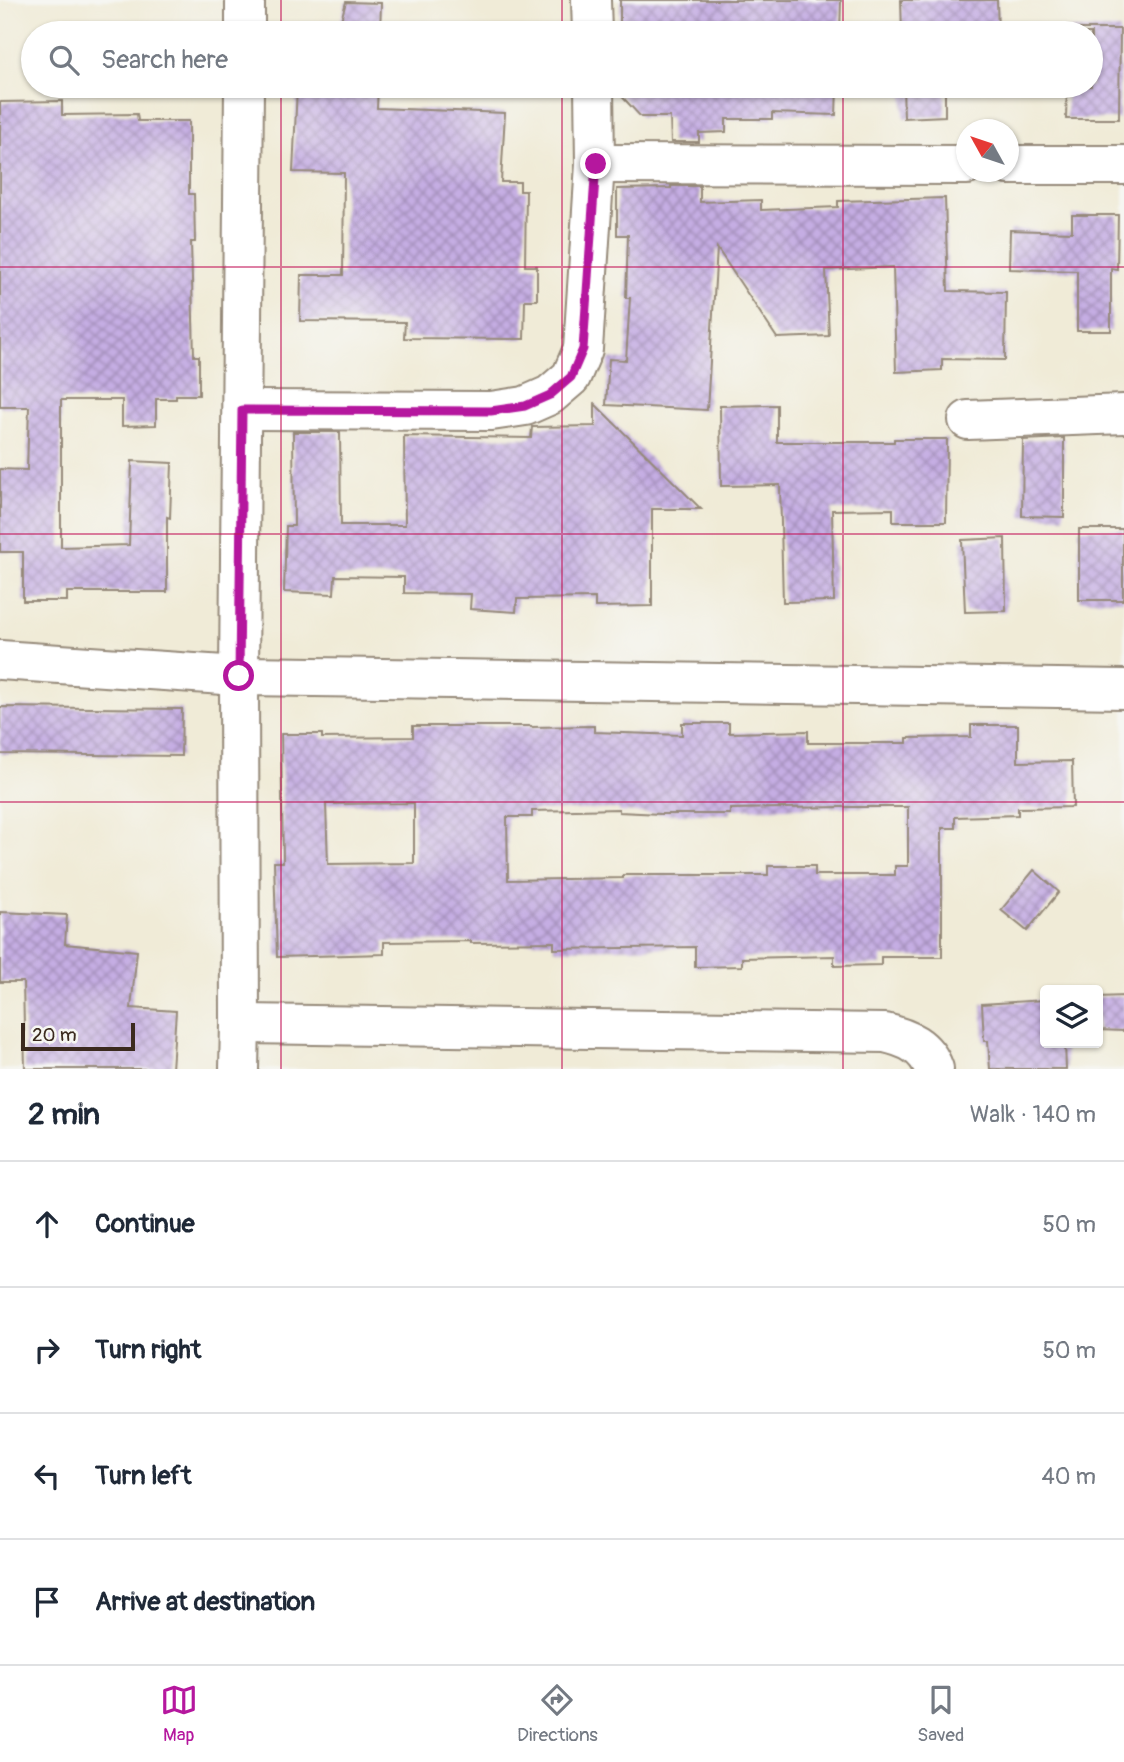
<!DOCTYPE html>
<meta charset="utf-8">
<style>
:root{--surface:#fff;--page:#f6f6f7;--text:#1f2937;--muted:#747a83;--line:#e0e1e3;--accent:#b5179e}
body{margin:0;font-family:Pangolin,sans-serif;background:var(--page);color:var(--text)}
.controls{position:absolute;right:21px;bottom:21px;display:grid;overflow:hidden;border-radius:7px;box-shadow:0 2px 5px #0004}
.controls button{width:63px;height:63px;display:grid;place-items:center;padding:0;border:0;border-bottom:2px solid var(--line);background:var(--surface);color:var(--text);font:35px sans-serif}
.compass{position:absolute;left:956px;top:119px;width:63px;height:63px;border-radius:50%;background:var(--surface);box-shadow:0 2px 5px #0004;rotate:310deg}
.scale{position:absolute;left:21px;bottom:18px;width:114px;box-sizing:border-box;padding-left:7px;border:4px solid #3b2a1e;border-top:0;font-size:19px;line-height:24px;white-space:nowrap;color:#3b2a1e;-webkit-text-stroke:5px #f6f6f2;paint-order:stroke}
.stop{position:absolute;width:21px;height:21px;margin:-16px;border:5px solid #b5179e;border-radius:50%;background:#fff}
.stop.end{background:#b5179e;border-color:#fff;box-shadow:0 2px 7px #0008}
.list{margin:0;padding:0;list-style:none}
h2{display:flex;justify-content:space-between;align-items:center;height:91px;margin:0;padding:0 28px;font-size:30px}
h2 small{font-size:23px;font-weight:400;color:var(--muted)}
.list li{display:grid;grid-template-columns:46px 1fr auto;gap:21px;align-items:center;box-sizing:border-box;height:126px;padding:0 28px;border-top:2px solid var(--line)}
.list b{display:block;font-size:26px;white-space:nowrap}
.list em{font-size:23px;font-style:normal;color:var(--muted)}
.icon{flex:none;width:38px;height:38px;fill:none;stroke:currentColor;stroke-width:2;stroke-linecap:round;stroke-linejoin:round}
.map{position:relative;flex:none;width:1124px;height:1069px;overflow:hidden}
.search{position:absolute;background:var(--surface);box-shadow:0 2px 5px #0004;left:21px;right:21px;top:21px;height:77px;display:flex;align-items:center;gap:18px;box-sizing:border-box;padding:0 24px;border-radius:38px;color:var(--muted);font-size:26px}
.sheet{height:595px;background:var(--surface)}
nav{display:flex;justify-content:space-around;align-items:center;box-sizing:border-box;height:98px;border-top:2px solid var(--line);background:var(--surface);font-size:19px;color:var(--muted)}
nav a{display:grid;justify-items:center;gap:4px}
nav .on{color:var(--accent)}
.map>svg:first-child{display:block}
</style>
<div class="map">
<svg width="1124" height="1069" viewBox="0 0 1124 1069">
<defs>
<pattern id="building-cross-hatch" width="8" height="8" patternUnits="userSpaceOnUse" patternTransform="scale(1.75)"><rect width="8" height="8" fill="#c5ade3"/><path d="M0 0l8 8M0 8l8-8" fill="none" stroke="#a18db7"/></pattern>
</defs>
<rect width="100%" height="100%" fill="#f6f6f2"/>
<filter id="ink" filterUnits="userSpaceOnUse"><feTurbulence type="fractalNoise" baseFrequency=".0143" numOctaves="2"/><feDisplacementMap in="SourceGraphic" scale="14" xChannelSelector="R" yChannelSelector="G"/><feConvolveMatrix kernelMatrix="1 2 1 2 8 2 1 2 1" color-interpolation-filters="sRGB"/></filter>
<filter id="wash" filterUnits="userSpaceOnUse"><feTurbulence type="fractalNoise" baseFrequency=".00686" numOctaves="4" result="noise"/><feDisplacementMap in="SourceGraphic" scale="28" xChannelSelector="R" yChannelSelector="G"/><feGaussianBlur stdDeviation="1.57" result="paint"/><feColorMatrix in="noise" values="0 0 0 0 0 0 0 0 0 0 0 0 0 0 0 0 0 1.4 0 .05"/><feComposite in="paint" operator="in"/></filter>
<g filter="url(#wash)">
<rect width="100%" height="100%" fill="#f0ebd7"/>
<g id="blocks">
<g fill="url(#building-cross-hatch)" fill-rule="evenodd">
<path d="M620,0H841L840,33H614V28H620Z"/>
<path d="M901,0H997L998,33H902Z"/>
<path d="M346,2L381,3L380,33H271V29L338,31Z"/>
<path d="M1067,29H1120L1119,119H1066L1067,86H1091V33H1067Z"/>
<path d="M270,86H378L377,108L505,113L501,182H520V191H526L525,266H537V300H525L524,339L404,338L405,322L300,321L301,275H343L344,173L293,172L297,87Z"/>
<path d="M616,86H837L836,115L772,113V119H726V132L699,133V142H671L670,117H641L616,90Z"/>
<path d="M903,86H999V89L945,91V116L904,118Z"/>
<path d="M62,101V115L137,114L138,121H189V194H194L195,242H191L194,356H199V395H176V399H156V425L122,426V400H61V547L129,545L132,461L172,463L170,518L167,517V592H67V601H23V552H0V469L27,470L29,407H0V102Z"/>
<path d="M671,186H700V202L761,200V210L838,207V201L945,198L948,291L1006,292L1005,360L942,359V370L896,372L893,267L826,270L829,336L777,338L717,248L707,410L606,405L609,359L626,360L630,298H626L628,235H617V189L671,188Z"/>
<path d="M1072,215H1118L1117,269L1111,268V331H1077V271L1009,269L1010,230L1072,232Z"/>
<path d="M595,404L701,509H652V606L595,607V598L517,599L516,612L470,609L471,594L404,593V577L335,576L334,594L284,592L286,526H294L293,432H340L341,525H405L404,436L531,438L532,427L595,426Z"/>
<path d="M777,405V442H894V439H947L946,522H893V509L832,510L834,601L783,602L780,485L721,486L720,406Z"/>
<path d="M1064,438V517L1022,516L1023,440Z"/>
<rect x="1079" y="529" width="44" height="71"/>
<path d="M1005,538L1006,611L965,612L962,540Z"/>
<path d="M0,707L182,709L181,756L0,754Z"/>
<path d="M682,723H729V733L808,731V743H907V738L971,737V725H1018V762L1072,761L1073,807L1018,808V815L955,817V828H942V957H881V965L834,966V956L742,958V966L695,967V947L554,949V942L471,943V941L384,942V954L277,957L274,862H283L281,734H322V738L413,737V726H531V727L594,726V732L682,735ZM414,803V863L328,864L326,804ZM842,807H908V866H895V875H815V866H768V875H623V878L508,880L507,817H532V811L619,809V812L661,814H730V809Z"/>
<path d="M1034,870L1059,892L1027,931L1001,910Z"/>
<path d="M0,912L67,915L65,944L137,951L131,1008L176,1011L172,1069H25L23,982H0Z"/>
<path d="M1124,996V1031L1098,1030V997Z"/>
<path d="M1045,1000V1043H1065L1066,1069H990L988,1041H984L982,1004Z"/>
</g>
</g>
</g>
<g filter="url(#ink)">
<use href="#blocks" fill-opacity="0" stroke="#968a7a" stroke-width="2"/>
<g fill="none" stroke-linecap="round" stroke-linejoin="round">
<defs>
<g id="street">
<path d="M591,0L592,33"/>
<path d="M245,33V0"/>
<path d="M595,164L967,165"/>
<path d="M1009,165H1124"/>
<path d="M242,410L491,411L525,406L550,395L571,377L583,349L595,164L594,86"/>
<path d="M968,420L1124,414"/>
<path d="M0,660L239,676L244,86"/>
<path d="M240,1024L885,1033C907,1038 926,1046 934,1069"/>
<path d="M239,1069L240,1024L239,676L1124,689"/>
</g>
</defs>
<use href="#street" stroke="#968a7a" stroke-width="42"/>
<use href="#street" stroke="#fff" stroke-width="38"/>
</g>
</g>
<g fill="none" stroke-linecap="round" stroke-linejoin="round" filter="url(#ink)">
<path stroke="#b5179e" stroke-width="9" d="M239,676L242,410L491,411L525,406L550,395L571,377L583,349L596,164"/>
</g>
<path fill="none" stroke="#c2185b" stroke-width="2" stroke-opacity="0.55" d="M281,0V33M562,0V33M843,0V33M281,86V1069M562,86V1069M843,86V1069M0,267H1124M0,534H1124M0,802H1124"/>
</svg>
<div class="controls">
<button><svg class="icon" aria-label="layers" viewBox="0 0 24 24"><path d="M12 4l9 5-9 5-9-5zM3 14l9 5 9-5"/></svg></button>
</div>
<svg class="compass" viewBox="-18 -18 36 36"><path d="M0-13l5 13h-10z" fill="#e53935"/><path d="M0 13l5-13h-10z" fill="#747a83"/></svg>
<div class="scale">20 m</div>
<div class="stop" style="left:239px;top:676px"></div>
<div class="stop end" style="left:596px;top:164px"></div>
<div class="search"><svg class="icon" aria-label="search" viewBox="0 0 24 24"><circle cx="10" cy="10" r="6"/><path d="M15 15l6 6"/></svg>Search here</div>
</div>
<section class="sheet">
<h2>2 min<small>Walk · 140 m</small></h2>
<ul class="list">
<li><svg class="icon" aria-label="ahead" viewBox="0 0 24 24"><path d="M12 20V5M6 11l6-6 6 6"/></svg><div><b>Continue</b></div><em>50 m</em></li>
<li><svg class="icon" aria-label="right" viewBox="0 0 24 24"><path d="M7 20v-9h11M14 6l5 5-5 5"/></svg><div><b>Turn right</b></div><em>50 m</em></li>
<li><svg class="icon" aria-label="left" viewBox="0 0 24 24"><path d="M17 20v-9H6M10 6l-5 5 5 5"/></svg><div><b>Turn left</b></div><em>40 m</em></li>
<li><svg class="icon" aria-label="arrive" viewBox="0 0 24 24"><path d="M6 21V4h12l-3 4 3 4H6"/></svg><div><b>Arrive at destination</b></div></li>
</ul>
</section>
<nav>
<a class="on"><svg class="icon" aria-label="map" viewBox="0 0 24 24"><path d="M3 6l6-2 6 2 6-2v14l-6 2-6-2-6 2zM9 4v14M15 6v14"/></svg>Map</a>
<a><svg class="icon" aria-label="directions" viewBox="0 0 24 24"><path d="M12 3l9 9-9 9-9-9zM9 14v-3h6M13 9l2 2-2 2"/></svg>Directions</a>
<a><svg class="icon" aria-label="saved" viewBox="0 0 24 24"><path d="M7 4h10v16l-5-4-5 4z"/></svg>Saved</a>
</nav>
